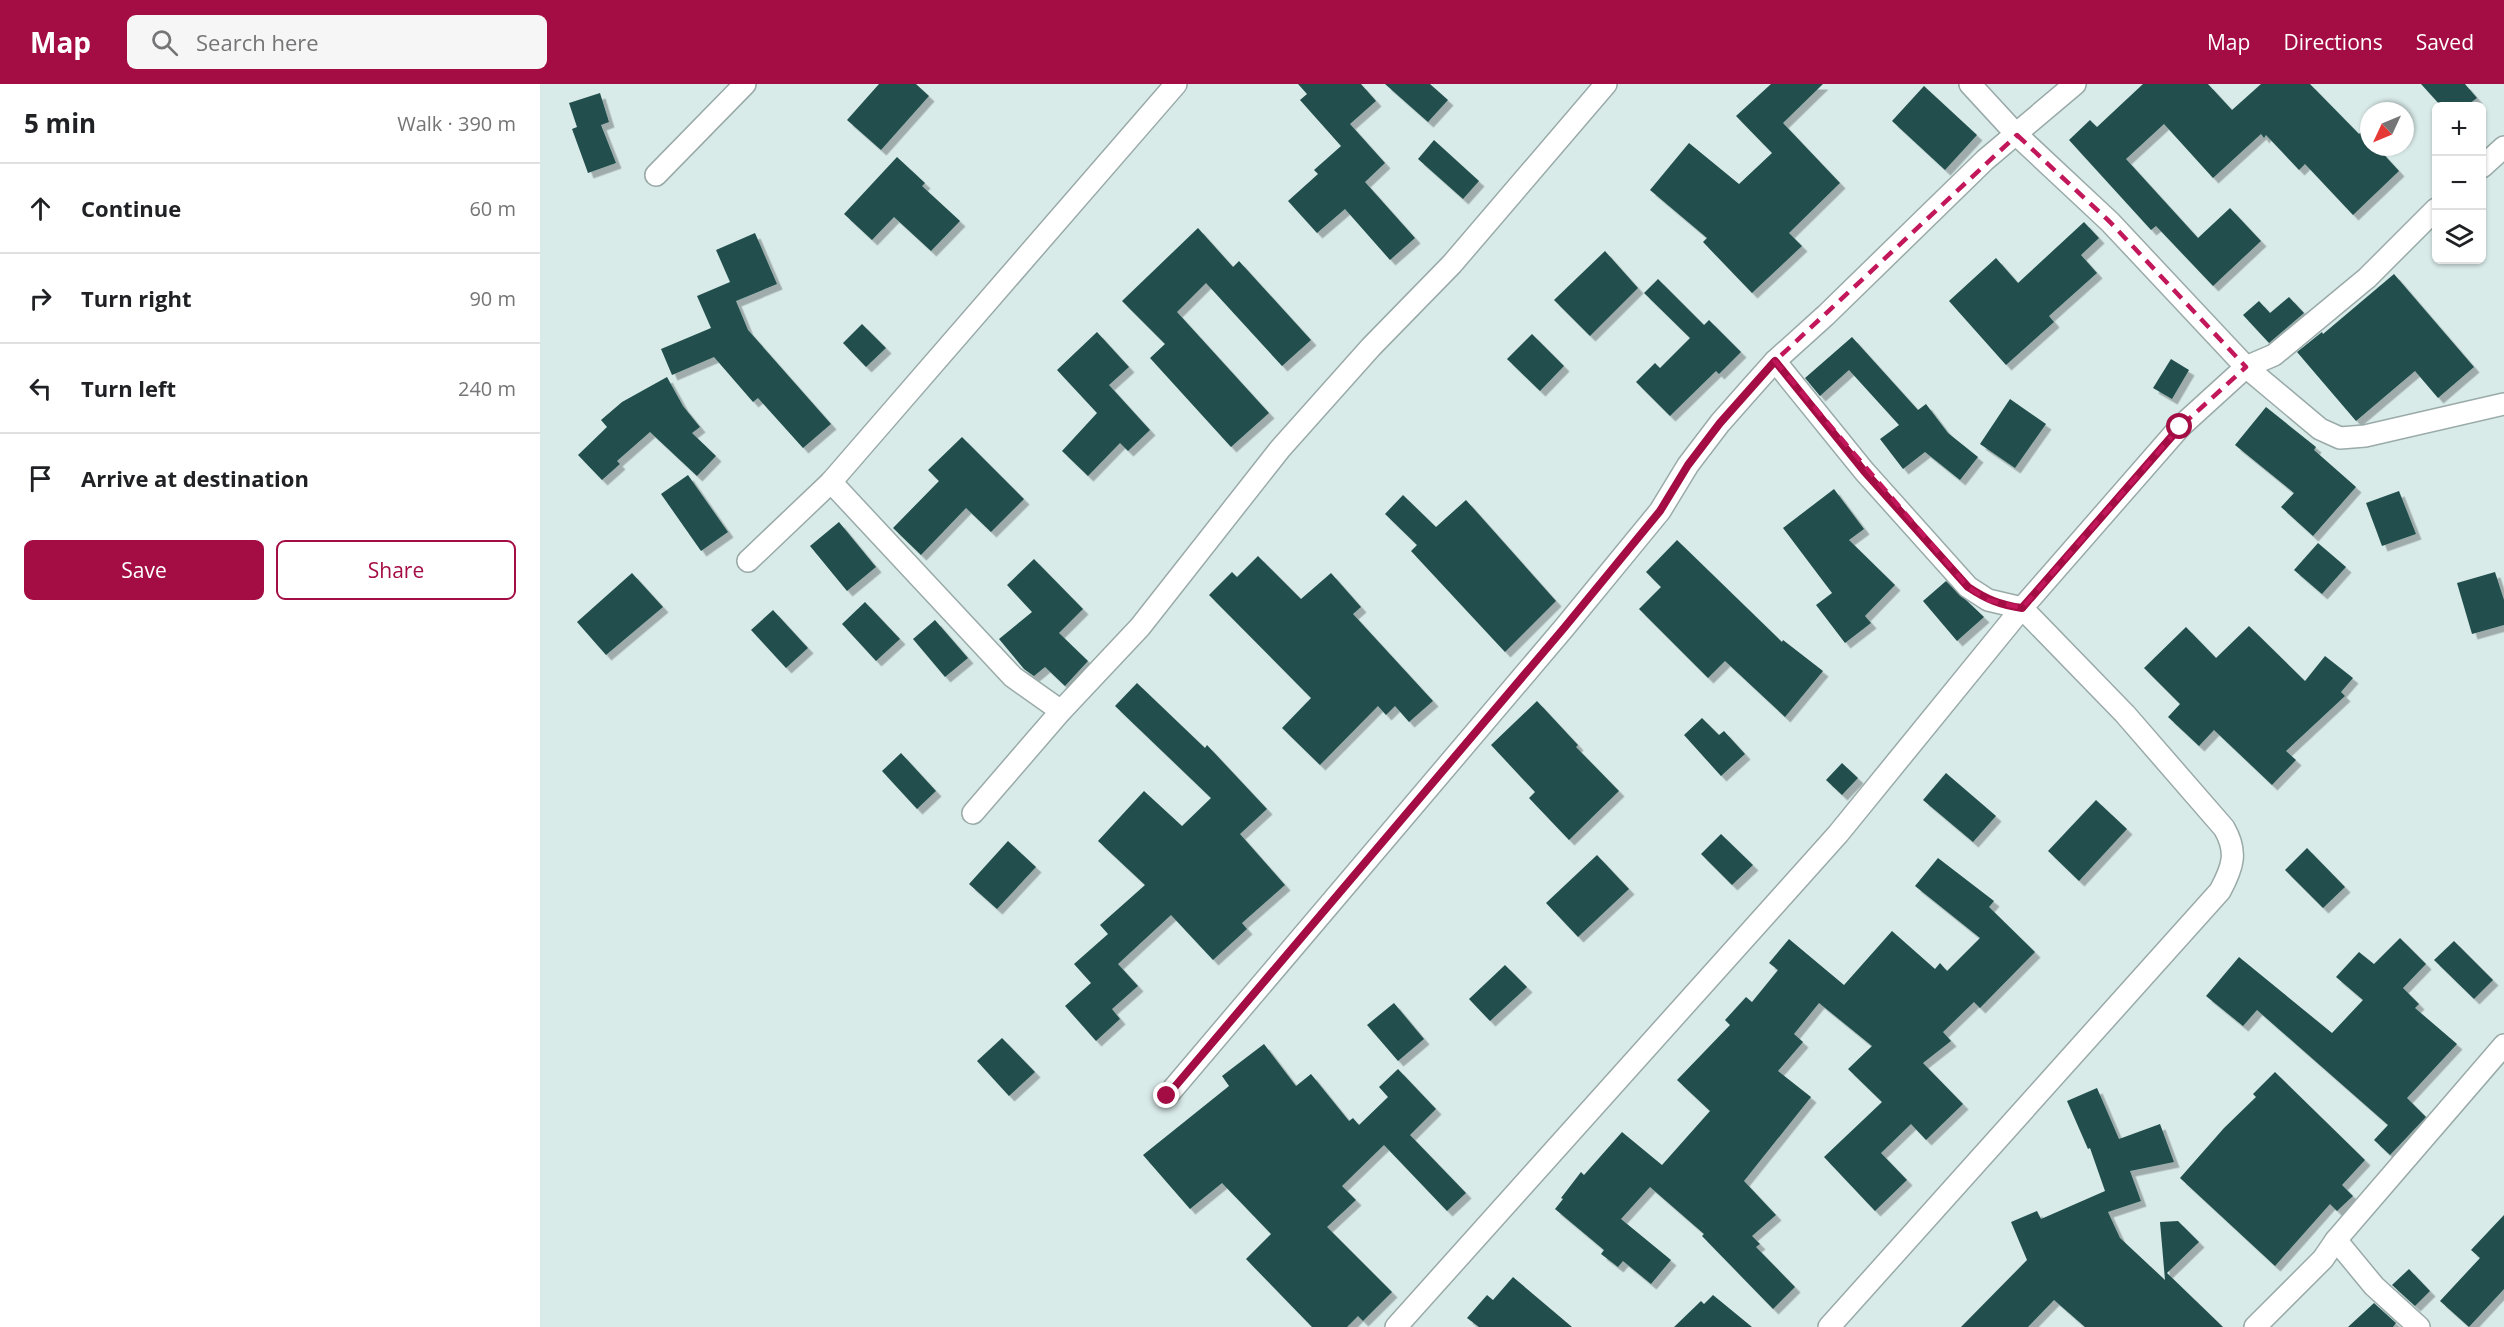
<!DOCTYPE html>
<meta charset="utf-8">
<style>
:root{--surface:#fff;--page:#f6f6f6;--text:#202124;--muted:#757577;--line:#e0e0e0;--accent:#a40c44}
body{margin:0;font-family:"Open Sans",sans-serif;background:var(--page);color:var(--text)}
.controls{position:absolute;right:18px;top:18px;display:grid;overflow:hidden;border-radius:9px;box-shadow:0 2px 4px #0004}
.controls button{width:54px;height:54px;display:grid;place-items:center;padding:0;border:0;border-bottom:2px solid var(--line);background:var(--surface);color:var(--text);font:30px sans-serif}
.compass{position:absolute;left:1820px;top:18px;width:54px;height:54px;border-radius:50%;background:var(--surface);box-shadow:0 2px 4px #0004;rotate:226deg}
.stop{position:absolute;width:18px;height:18px;margin:-14px;border:4px solid #a40c44;border-radius:50%;background:#fff}
.stop.end{background:#a40c44;border-color:#fff;box-shadow:0 2px 6px #0008}
.list{margin:0;padding:0;list-style:none}
h2{display:flex;justify-content:space-between;align-items:center;height:78px;margin:0;padding:0 24px;font-size:26px}
h2 small{font-size:20px;font-weight:400;color:var(--muted)}
.list li{display:grid;grid-template-columns:39px 1fr auto;gap:18px;align-items:center;box-sizing:border-box;height:90px;padding:0 24px;border-top:2px solid var(--line)}
.list b{display:block;font-size:22px;white-space:nowrap}
.list em{font-size:20px;font-style:normal;color:var(--muted)}
.actions{display:flex;gap:12px;padding:18px 24px}
.actions a{flex:1;padding:14px 0;border:2px solid var(--accent);border-radius:9px;text-align:center;font-size:21px;color:var(--accent)}
.actions .main{background:var(--accent);color:#fff}
.icon{flex:none;width:33px;height:33px;fill:none;stroke:currentColor;stroke-width:2;stroke-linecap:round;stroke-linejoin:round}
.map{position:relative;flex:none;width:1964px;height:1243px;overflow:hidden}
header{display:flex;align-items:center;gap:36px;box-sizing:border-box;height:84px;padding:0 30px;background:var(--accent);color:#fff}
header strong{font-size:28px}
nav{display:flex;gap:33px;margin-inline-start:auto;font-size:21px}
.search{width:420px;height:54px;background:var(--page);display:flex;align-items:center;gap:15px;box-sizing:border-box;padding:0 21px;border-radius:9px;color:var(--muted);font-size:22px}
main{display:flex}
aside{flex:1;background:var(--surface)}
.map>svg:first-child{display:block}
</style>
<header>
<strong>Map</strong>
<div class="search"><svg class="icon" aria-label="search" viewBox="0 0 24 24"><circle cx="10" cy="10" r="6"/><path d="M15 15l6 6"/></svg>Search here</div>
<nav><a>Map</a><a>Directions</a><a>Saved</a></nav>
</header>
<main>
<aside>
<h2>5 min<small>Walk · 390 m</small></h2>
<ul class="list">
<li><svg class="icon" aria-label="ahead" viewBox="0 0 24 24"><path d="M12 20V5M6 11l6-6 6 6"/></svg><div><b>Continue</b></div><em>60 m</em></li>
<li><svg class="icon" aria-label="right" viewBox="0 0 24 24"><path d="M7 20v-9h11M14 6l5 5-5 5"/></svg><div><b>Turn right</b></div><em>90 m</em></li>
<li><svg class="icon" aria-label="left" viewBox="0 0 24 24"><path d="M17 20v-9H6M10 6l-5 5 5 5"/></svg><div><b>Turn left</b></div><em>240 m</em></li>
<li><svg class="icon" aria-label="arrive" viewBox="0 0 24 24"><path d="M6 21V4h12l-3 4 3 4H6"/></svg><div><b>Arrive at destination</b></div></li>
</ul>
<div class="actions"><a class="main">Save</a><a>Share</a></div>
</aside>
<div class="map">
<svg width="1964" height="1243" viewBox="0 0 1964 1243">
<defs>
<filter id="shadow"><feDropShadow dx="5.5" dy="5.5" stdDeviation="0" flood-color="#0004"/></filter>
</defs>
<rect width="100%" height="100%" fill="#d9ebe9"/>
<g fill="#21504d" filter="url(#shadow)">
<path d="M339,0H376L389,12L341,66L307,36Z"/>
<path d="M758,0H821L836,17L810,40L845,79L825,98L875,154L850,176L805,125L777,149L748,117L778,90L774,86L801,62L760,16L767,10Z"/>
<path d="M845,0H890L908,16L888,38Z"/>
<path d="M1231,0H1283L1243,39L1300,99L1249,149L1262,162L1212,209L1163,158L1167,154L1110,106L1149,59L1199,100L1232,69L1196,32Z"/>
<path d="M1603,0H1668L1692,26L1721,0H1770L1819,50L1822,47L1829,55V63H1837L1859,87L1813,131L1765,80L1759,86L1726,51L1724,54L1721,50L1673,94L1624,40L1586,75L1658,154L1690,124L1721,157L1673,202L1616,142L1611,146L1529,56L1550,36L1557,43Z"/>
<path d="M1881,0H1925L1937,14L1926,22H1901Z"/>
<path d="M1384,2L1437,51L1405,86L1352,37Z"/>
<path d="M60,9L69,38L61,41L76,79L48,89L32,45L37,43L29,19Z"/>
<path d="M894,56L939,97L923,115L878,75Z"/>
<path d="M357,73L385,99L382,102L420,137L391,167L354,133L332,156L304,130Z"/>
<path d="M1544,138L1559,154L1541,171L1557,189L1509,232L1514,238L1466,281L1409,217L1456,174L1478,199Z"/>
<path d="M658,144L693,183L699,177L771,256L742,282L666,199L637,228L729,329L691,363L610,274L625,260L582,217Z"/>
<path d="M215,149L237,200L196,217L208,246L291,340L263,364L218,314L213,318L174,273L132,291L121,265L171,244L157,212L190,198L176,166Z"/>
<path d="M1065,167L1098,204L1050,252L1014,216Z"/>
<path d="M1854,190L1934,283L1898,314L1875,287L1816,337L1757,268L1782,248L1783,250Z"/>
<path d="M1118,195L1164,241L1169,236L1201,268L1179,290L1176,287L1130,332L1096,298L1115,279L1120,284L1150,254L1104,209Z"/>
<path d="M1749,213L1764,229L1729,259L1703,231L1719,217L1730,229Z"/>
<path d="M322,240L346,264L326,283L303,259Z"/>
<path d="M557,248L589,283L569,301L610,346L588,367L580,359L548,392L522,367L557,329L517,286Z"/>
<path d="M992,250L1024,282L1000,307L967,275Z"/>
<path d="M1312,253L1378,326L1386,320L1408,349L1438,373L1420,396L1385,368L1363,385L1340,355L1359,341L1309,286L1280,312L1265,294Z"/>
<path d="M1631,275L1649,286L1632,315L1613,304Z"/>
<path d="M127,293L143,322L160,343L152,349L176,372L157,392L110,348L77,377L80,380L62,396L38,371L67,343L61,336L82,318Z"/>
<path d="M1470,315L1506,340L1475,384L1440,360Z"/>
<path d="M1726,323L1776,363L1774,366L1816,403L1773,452L1741,423L1754,409L1695,361Z"/>
<path d="M422,353L484,415L451,448L426,424L381,471L353,444L399,397L388,386Z"/>
<path d="M148,391L188,448L161,467L121,410Z"/>
<path d="M1294,405L1324,445L1309,456L1355,501L1325,532L1331,539L1305,559L1276,521L1292,509L1243,444Z"/>
<path d="M1859,407L1876,450L1842,462L1826,419Z"/>
<path d="M863,411L896,443L926,416L1016,517L965,568L871,467L877,461L845,430Z"/>
<path d="M299,438L336,483L307,507L270,462Z"/>
<path d="M1137,456L1242,558L1243,556L1283,587L1245,633L1185,577L1168,594L1099,525L1121,503L1106,488Z"/>
<path d="M1778,459L1806,483L1782,510L1754,486Z"/>
<path d="M718,472L761,515L791,489L821,523L813,530L893,617L869,638L855,622L846,631L838,622L780,681L742,644L771,614L669,511L692,488L697,493Z"/>
<path d="M494,475L543,525L519,549L548,577L525,602L505,583L494,592L484,585L459,555L492,528L467,501Z"/>
<path d="M1955,488L1964,516V541L1932,550L1917,499Z"/>
<path d="M92,489L123,523L66,571L37,538Z"/>
<path d="M1406,497L1444,533L1417,557L1383,517Z"/>
<path d="M325,518L360,555L336,577L302,540Z"/>
<path d="M233,526L268,564L246,584L211,546Z"/>
<path d="M395,536L428,574L405,593L373,555Z"/>
<path d="M1709,542L1765,597L1785,572L1813,594L1801,608L1805,612L1746,667L1756,676L1732,701L1674,646L1659,662L1628,633L1640,620L1604,584L1646,543L1676,574Z"/>
<path d="M597,599L665,664L667,661L727,725L700,750L745,801L702,839L707,845L673,876L631,831L578,880L598,902L572,925L580,935L556,957L525,922L551,899L534,880L568,850L560,841L605,801L558,757L604,707L642,742L671,714L575,622Z"/>
<path d="M997,617L1038,661L1036,663L1079,707L1029,756L989,714L995,708L951,661Z"/>
<path d="M1162,634L1179,651L1184,647L1205,670L1181,692L1144,651Z"/>
<path d="M361,669L396,707L377,725L342,687Z"/>
<path d="M1302,679L1318,694L1302,711L1286,696Z"/>
<path d="M1406,689L1456,732L1433,758L1383,716Z"/>
<path d="M1556,716L1587,745L1539,797L1508,767Z"/>
<path d="M1181,750L1213,781L1192,801L1161,770Z"/>
<path d="M468,757L496,783L457,825L429,800Z"/>
<path d="M1767,764L1805,803L1783,824L1745,786Z"/>
<path d="M1057,771L1089,805L1038,853L1006,819Z"/>
<path d="M1398,774L1454,817L1449,823L1495,868L1440,924L1434,918L1403,948L1411,957L1383,979L1423,1020L1386,1056L1371,1040L1341,1069L1367,1096L1335,1127L1284,1073L1342,1018L1308,985L1332,962L1279,919L1254,950L1263,958L1238,987L1271,1013L1204,1097L1236,1131L1212,1152L1220,1160L1216,1163L1255,1203L1233,1225L1162,1152L1164,1150L1110,1103L1081,1135L1131,1176L1111,1200L1083,1177L1078,1183L1061,1170L1064,1166L1015,1125L1023,1115L1021,1114L1041,1088L1044,1091L1082,1048L1122,1081L1170,1027L1137,996L1190,941L1185,936L1206,913L1212,918L1238,886L1229,879L1249,855L1304,901L1352,847L1395,885L1400,879L1407,887L1440,854L1375,802Z"/>
<path d="M1860,854L1886,880L1863,904L1879,920L1875,924L1917,960L1867,1014L1886,1033L1850,1071L1834,1056L1848,1041L1717,926L1703,942L1666,912L1699,873L1792,949L1823,916L1796,893L1819,868L1834,880Z"/>
<path d="M1914,857L1953,896L1934,915L1894,876Z"/>
<path d="M965,881L987,903L950,937L929,915Z"/>
<path d="M854,919L884,955L858,977L827,941Z"/>
<path d="M462,954L495,988L469,1012L437,977Z"/>
<path d="M724,960L756,1002L771,990L809,1037L813,1034L819,1041L848,1013L839,1003L858,985L896,1025L870,1051L926,1109L907,1127L844,1061L802,1102L816,1116L787,1143L852,1208L823,1237L818,1232L807,1243H772L706,1175L731,1150L682,1099L650,1125L603,1071L689,1002L682,992Z"/>
<path d="M1735,988L1825,1076L1802,1101L1813,1112L1797,1127L1790,1120L1735,1182L1640,1094L1684,1044L1716,1013L1713,1010Z"/>
<path d="M1557,1004L1579,1055L1620,1040L1634,1078L1590,1087L1601,1117L1568,1128L1580,1154L1625,1196L1620,1138L1638,1137L1659,1158L1627,1189L1683,1243H1545L1514,1216L1488,1243H1421L1487,1176L1471,1138L1497,1127L1501,1135L1565,1107L1550,1064L1548,1065L1527,1017Z"/>
<path d="M1964,1131V1205L1929,1243L1900,1217L1940,1174L1931,1166Z"/>
<path d="M1869,1185L1890,1207L1875,1222L1852,1201Z"/>
<path d="M973,1193L1032,1243H939L927,1234L947,1211L953,1216Z"/>
<path d="M1173,1211L1212,1243H1134L1161,1217L1164,1220Z"/>
<path d="M1834,1219L1856,1239L1853,1243H1808Z"/>
</g>
<g fill="none" stroke-linecap="round" stroke-linejoin="round">
<defs>
<g id="minor">
<path d="M1430,0L1477,51L1570,138L1706,283L1780,345L1800,354L1825,352L1964,320"/>
<path d="M1942,83L1964,63"/>
<path d="M116,91L205,0"/>
<path d="M1235,277L1324,387L1428,503L1448,516L1482,524L1585,630L1684,744C1698,768 1693,783 1680,807L1289,1243"/>
<path d="M291,398L473,593L521,627"/>
<path d="M208,477L291,398L636,0"/>
<path d="M433,729L521,627L600,543L740,365L831,263L912,180L1066,0"/>
<path d="M627,1012L1024,544L1120,427L1148,381L1180,339L1210,305L1235,277L1286,231L1445,76L1535,0"/>
<path d="M1796,1156L1834,1202L1879,1243"/>
<path d="M856,1243L1298,750L1482,524L1640,343L1706,283L1734,271L1827,194L1896,125"/>
<path d="M1715,1243L1783,1175L1796,1156L1964,961"/>
</g>
</defs>
<use href="#minor" stroke="#99aaa8" stroke-width="24"/>
<use href="#minor" stroke="#fff" stroke-width="21"/>
</g>
<g fill="none" stroke-linecap="round" stroke-linejoin="round">
<path stroke="#a40c44" stroke-width="8" d="M627,1012L1024,544L1120,427L1148,381L1180,339L1235,277L1324,387L1428,503C1446,515 1460,521 1482,524L1640,343"/>
</g>
<path fill="none" stroke="#c2185b" stroke-width="4.5" stroke-dasharray="12 8" stroke-linejoin="round" d="M1477,51L1570,138L1706,283L1640,343L1482,524L1448,516L1428,503L1235,277Z"/>
</svg>
<div class="controls">
<button>+</button>
<button>−</button>
<button><svg class="icon" aria-label="layers" viewBox="0 0 24 24"><path d="M12 4l9 5-9 5-9-5zM3 14l9 5 9-5"/></svg></button>
</div>
<svg class="compass" viewBox="-18 -18 36 36"><path d="M0-13l5 13h-10z" fill="#e53935"/><path d="M0 13l5-13h-10z" fill="#757577"/></svg>
<div class="stop" style="left:1640px;top:343px"></div>
<div class="stop end" style="left:627px;top:1012px"></div>
</div>
</main>
